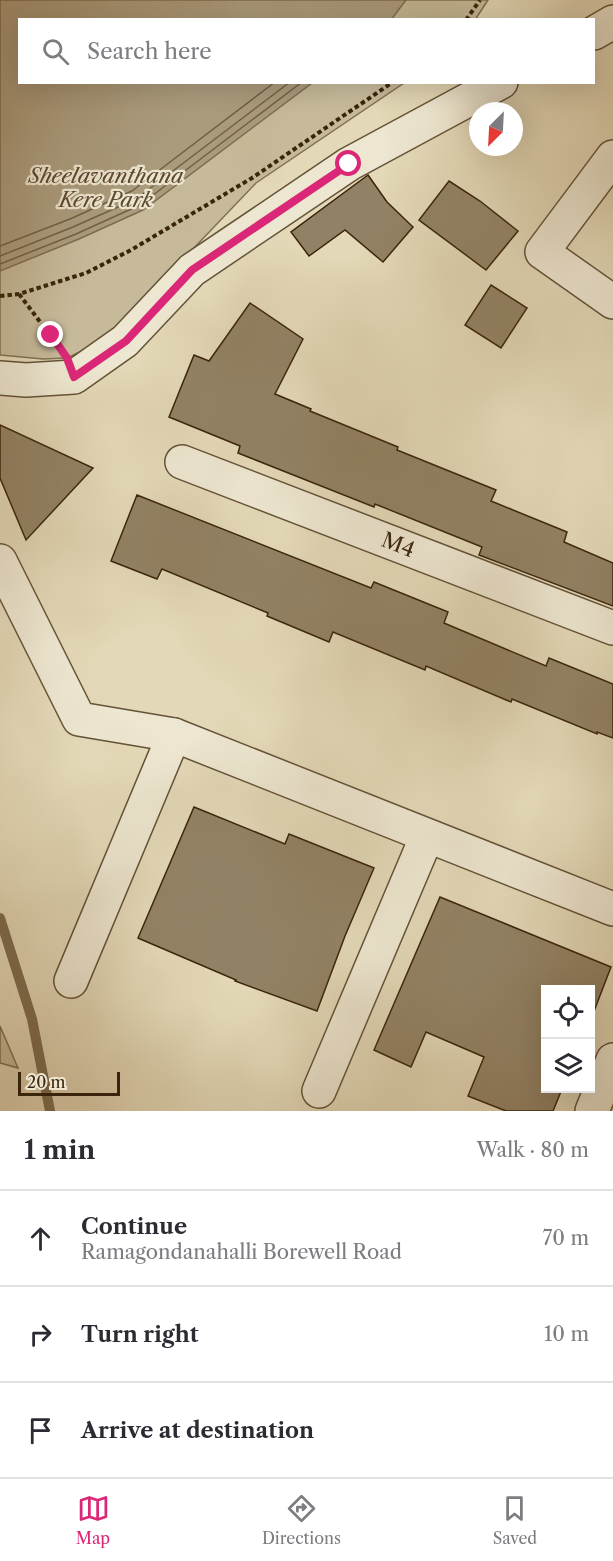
<!DOCTYPE html>
<meta charset="utf-8">
<style>
:root{--surface:#fff;--page:#f2f2f3;--text:#2b2b33;--muted:#7c7c81;--line:#e1e1e2;--accent:#db2777}
body{margin:0;font-family:"Libre Caslon Text",serif;background:var(--page);color:var(--text)}
.controls{position:absolute;right:18px;bottom:18px;display:grid;overflow:hidden;border-radius:0px;box-shadow:0 6px 24px #0002}
.controls button{width:54px;height:54px;display:grid;place-items:center;padding:0;border:0;border-bottom:2px solid var(--line);background:var(--surface);color:var(--text);font:30px sans-serif}
.compass{position:absolute;left:469px;top:102px;width:54px;height:54px;border-radius:50%;background:var(--surface);box-shadow:0 6px 24px #0002;rotate:204deg}
.scale{position:absolute;left:18px;bottom:15px;width:102px;box-sizing:border-box;padding-left:6px;border:3px solid #3a250c;border-top:0;font-size:16px;line-height:21px;white-space:nowrap;color:#3a250c;-webkit-text-stroke:4px #ede6d0;paint-order:stroke}
.stop{position:absolute;width:18px;height:18px;margin:-14px;border:4px solid #db2777;border-radius:50%;background:#fff}
.stop.end{background:#db2777;border-color:#fff;box-shadow:0 2px 6px #0008}
.list{margin:0;padding:0;list-style:none}
h2{display:flex;justify-content:space-between;align-items:center;height:78px;margin:0;padding:0 24px;font-size:26px}
h2 small{font-size:20px;font-weight:400;color:var(--muted)}
.list li{display:grid;grid-template-columns:39px 1fr auto;gap:18px;align-items:center;box-sizing:border-box;height:96px;padding:0 24px;border-top:2px solid var(--line)}
.list b{display:block;font-size:22px;white-space:nowrap}
.list p{margin:0;font-size:20px;white-space:nowrap;color:var(--muted)}
.list em{font-size:20px;font-style:normal;color:var(--muted)}
.icon{flex:none;width:33px;height:33px;fill:none;stroke:currentColor;stroke-width:2;stroke-linecap:round;stroke-linejoin:round}
.map{position:relative;flex:none;width:613px;height:1111px;overflow:hidden}
.search{position:absolute;background:var(--surface);box-shadow:0 6px 24px #0002;left:18px;right:18px;top:18px;height:66px;display:flex;align-items:center;gap:15px;box-sizing:border-box;padding:0 21px;border-radius:0px;color:var(--muted);font-size:22px}
.sheet{height:366px;background:var(--surface)}
nav{display:flex;justify-content:space-around;align-items:center;box-sizing:border-box;height:84px;border-top:2px solid var(--line);background:var(--surface);font-size:16px;color:var(--muted)}
nav a{display:grid;justify-items:center;gap:3px}
nav .on{color:var(--accent)}
.map>svg:first-child{display:block}
</style>
<div class="map">
<svg width="613" height="1111" viewBox="0 0 613 1111">
<rect width="100%" height="100%" fill="#e3d8b7"/>
<filter id="stains"><feTurbulence type="fractalNoise" baseFrequency=".00333" numOctaves="4"/><feColorMatrix values="0 0 0 0 .2 0 0 0 0 .09 0 0 0 0 .02 0 0 0 .5 -.17"/></filter>
<radialGradient id="worn" r=".72"><stop offset=".6" stop-color="#630" stop-opacity="0"/><stop offset="1" stop-color="#630" stop-opacity=".3"/></radialGradient>
<g fill="#c6ba9a" stroke="#807053" stroke-width="1.5">
<path d="M0,0H488L475,20H20V82L404,83L256,183L107,339L67,358L43,359L0,355Z"/>
<path d="M0,1026L18,1068L0,1063Z"/>
</g>
<path fill="#aa9b7d" stroke="#7d6c50" stroke-width="1.5" d="M0,0H406L391,20H20V82L312,83L143,210L79,239L0,271Z"/>
<g fill="none" stroke-linecap="round" stroke-linejoin="round">
<g stroke="#726044" stroke-width="1.5">
<path d="M0,246L70,219L132,191L275,82"/>
<path d="M0,256L73,227L136,199L290,82"/>
<path d="M0,264L76,234L140,205L302,82"/>
</g>
<path stroke="#7d6c50" stroke-width="10" d="M0,918L32,1019L50,1111"/>
</g>
<g fill="#928265" stroke="#3a250c" stroke-width="1.5">
<path d="M368,175L387,202L413,227L383,262L345,230L309,256L291,232Z"/>
<path d="M449,181L480,201L518,231L486,270L419,220Z"/>
<path d="M491,285L527,308L501,348L465,325Z"/>
<path d="M250,303L303,339L275,394L311,409L310,411L398,447L397,450L496,490L491,501L567,532L564,542L613,563V606L479,555L482,547L375,504L374,507L238,453L240,446L169,417L194,355L209,361Z"/>
<path d="M0,425L93,468L26,540L0,478Z"/>
<path d="M137,495L371,588L374,582L448,612L444,623L546,666L549,658L613,684V738L597,732V734L512,699L511,702L426,666L425,670L333,632L329,642L267,616L268,613L162,569L157,579L111,561Z"/>
<path d="M194,807L285,844L289,834L374,868L345,936L317,1011L235,981L236,980L138,938Z"/>
<path d="M440,897L611,967L591,1019V990H546V1089H562L553,1111H506L468,1096L484,1057L426,1032L411,1067L374,1050Z"/>
</g>
<g fill="none" stroke-linecap="round" stroke-linejoin="round">
<defs>
<g id="minor">
<path d="M594,33L613,22"/>
<path d="M613,157L542,252L613,302"/>
<path d="M0,378L26,380L74,377L125,341L192,270L349,164L501,82"/>
<path d="M182,462L613,628"/>
<path d="M0,561L79,719L174,735L613,909"/>
<path d="M71,981L174,735"/>
<path d="M319,1091L427,836"/>
<path d="M592,1111L613,1060"/>
</g>
</defs>
<use href="#minor" stroke="#645237" stroke-width="36"/>
<g stroke="#3a250c" stroke-width="4" stroke-dasharray="4.5 3" stroke-linecap="butt">
<path d="M466,20L480,0"/>
<path d="M19,294L56,343"/>
<path d="M0,296L19,294L86,273L131,250L252,178L393,82"/>
</g>
<use href="#minor" stroke="#ede6d0" stroke-width="33"/>
</g>
<g fill="none" stroke-linecap="round" stroke-linejoin="round">
<path stroke="#db2777" stroke-width="8" d="M51,335L67,358L74,377L126,341L192,270L349,164"/>
</g>
<g text-anchor="middle" stroke-width="4.5" stroke-linejoin="round" paint-order="stroke">
<g font-size="21" font-style="italic" fill="#5d4a30" stroke="#ede6d0">
<text x="106" y="183">Sheelavanthana<tspan x="106" dy="24">Kere Park</tspan></text>
</g>
<g font-size="21" fill="#3a250c" stroke="#ede6d0">
<text transform="translate(398 545) rotate(21)" y="7">M4</text>
</g>
</g>
<rect width="100%" height="100%" filter="url(#stains)"/>
<rect width="100%" height="100%" fill="url(#worn)"/>
</svg>
<div class="controls">
<button><svg class="icon" aria-label="locate" viewBox="0 0 24 24"><circle cx="12" cy="12" r="6"/><path d="M12 2v4M12 18v4M2 12h4M18 12h4"/></svg></button>
<button><svg class="icon" aria-label="layers" viewBox="0 0 24 24"><path d="M12 4l9 5-9 5-9-5zM3 14l9 5 9-5"/></svg></button>
</div>
<svg class="compass" viewBox="-18 -18 36 36"><path d="M0-13l5 13h-10z" fill="#e53935"/><path d="M0 13l5-13h-10z" fill="#7c7c81"/></svg>
<div class="scale">20 m</div>
<div class="stop" style="left:349px;top:164px"></div>
<div class="stop end" style="left:51px;top:335px"></div>
<div class="search"><svg class="icon" aria-label="search" viewBox="0 0 24 24"><circle cx="10" cy="10" r="6"/><path d="M15 15l6 6"/></svg>Search here</div>
</div>
<section class="sheet">
<h2>1 min<small>Walk · 80 m</small></h2>
<ul class="list">
<li><svg class="icon" aria-label="ahead" viewBox="0 0 24 24"><path d="M12 20V5M6 11l6-6 6 6"/></svg><div><b>Continue</b><p>Ramagondanahalli Borewell Road</p></div><em>70 m</em></li>
<li><svg class="icon" aria-label="right" viewBox="0 0 24 24"><path d="M7 20v-9h11M14 6l5 5-5 5"/></svg><div><b>Turn right</b></div><em>10 m</em></li>
<li><svg class="icon" aria-label="arrive" viewBox="0 0 24 24"><path d="M6 21V4h12l-3 4 3 4H6"/></svg><div><b>Arrive at destination</b></div></li>
</ul>
</section>
<nav>
<a class="on"><svg class="icon" aria-label="map" viewBox="0 0 24 24"><path d="M3 6l6-2 6 2 6-2v14l-6 2-6-2-6 2zM9 4v14M15 6v14"/></svg>Map</a>
<a><svg class="icon" aria-label="directions" viewBox="0 0 24 24"><path d="M12 3l9 9-9 9-9-9zM9 14v-3h6M13 9l2 2-2 2"/></svg>Directions</a>
<a><svg class="icon" aria-label="saved" viewBox="0 0 24 24"><path d="M7 4h10v16l-5-4-5 4z"/></svg>Saved</a>
</nav>
